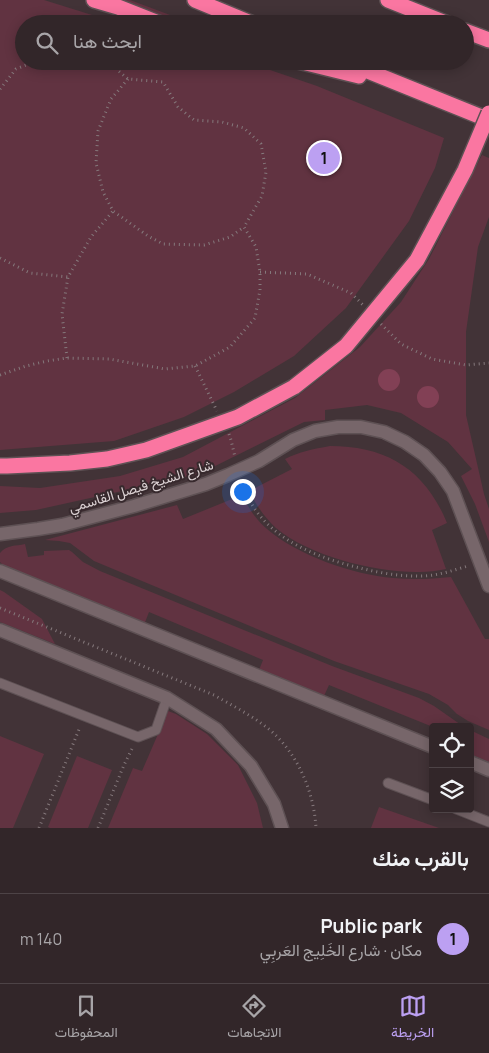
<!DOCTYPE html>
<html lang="ar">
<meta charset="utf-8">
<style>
:root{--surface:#322629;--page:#3a2e31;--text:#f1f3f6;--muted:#a8a5a8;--line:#4d4346;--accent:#bca0f2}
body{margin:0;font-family:Manrope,Vazirmatn,sans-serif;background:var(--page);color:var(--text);direction:rtl}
.controls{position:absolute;right:15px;bottom:15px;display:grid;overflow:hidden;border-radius:5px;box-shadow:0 2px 12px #0003}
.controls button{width:45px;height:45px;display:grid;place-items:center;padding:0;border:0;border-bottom:1px solid var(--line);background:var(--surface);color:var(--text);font:25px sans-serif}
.you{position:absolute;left:242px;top:491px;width:18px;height:18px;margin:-12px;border:4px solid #fff;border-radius:50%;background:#1a73e8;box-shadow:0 0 0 8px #1a73e833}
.badge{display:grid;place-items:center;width:32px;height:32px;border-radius:50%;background:var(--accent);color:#111;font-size:16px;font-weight:700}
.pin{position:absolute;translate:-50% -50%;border:2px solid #fff;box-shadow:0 1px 5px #0006}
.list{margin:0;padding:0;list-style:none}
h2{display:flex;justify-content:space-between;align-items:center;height:65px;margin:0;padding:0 20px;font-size:21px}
h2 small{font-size:16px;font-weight:400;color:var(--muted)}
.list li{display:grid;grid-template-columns:32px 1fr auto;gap:15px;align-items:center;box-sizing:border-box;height:90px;padding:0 20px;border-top:1px solid var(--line)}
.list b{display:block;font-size:19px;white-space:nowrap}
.list p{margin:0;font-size:16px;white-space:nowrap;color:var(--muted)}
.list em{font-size:16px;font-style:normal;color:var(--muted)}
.icon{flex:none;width:28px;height:28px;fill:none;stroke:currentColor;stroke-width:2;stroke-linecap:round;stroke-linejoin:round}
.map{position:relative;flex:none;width:489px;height:828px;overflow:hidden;direction:ltr}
.search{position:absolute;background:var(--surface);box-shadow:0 2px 12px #0003;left:15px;right:15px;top:15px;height:55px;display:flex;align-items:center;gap:12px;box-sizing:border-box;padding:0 18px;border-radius:28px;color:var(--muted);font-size:19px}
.sheet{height:155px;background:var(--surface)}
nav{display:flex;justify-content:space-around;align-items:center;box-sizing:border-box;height:70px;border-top:1px solid var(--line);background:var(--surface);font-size:14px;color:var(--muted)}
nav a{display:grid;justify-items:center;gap:2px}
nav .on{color:var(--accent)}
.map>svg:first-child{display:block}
</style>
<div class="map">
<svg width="489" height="828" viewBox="0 0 489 828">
<rect width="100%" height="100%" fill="#423337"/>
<g fill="#613341">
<path d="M0,0H44L92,15L126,24H24V61H244L317,86L444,138L435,168L409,221L346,308L294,356L234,392L184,417L114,441L0,450Z"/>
<path d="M116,0H130L194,24H186Z"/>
<path d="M482,155L489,158V217L478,247L466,332V415L484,494L489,509V542L475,504L461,476L472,469L448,442L401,413L367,405L325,410V420L304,422L199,474L36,510L0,513V486L40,488L120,476L183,457L295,398L360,347L401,302L429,259Z"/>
<path d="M330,446C386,446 425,469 447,523L432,530L446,569C437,571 428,572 420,572C377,573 309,556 276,528C265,518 256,505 249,491L292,469L285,459C299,452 313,449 330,446Z"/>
<path d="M242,495C248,507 256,520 267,529C297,555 354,575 393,578C413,580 432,579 451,577L485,639H489V730L468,721L457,714L448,705L429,694L334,661L94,561L70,543L59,541L45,540L177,505L183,519Z"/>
<path d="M25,544L28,557L44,555V551L69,550L72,552L83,562L100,571L332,666L419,698L434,706L464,727H433L329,685L324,696L259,670L263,660L149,612L144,625L3,565L0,562V553C6,545 16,546 25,544Z"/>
<path d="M0,590L4,592L42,619L55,644L0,622Z"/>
<path d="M168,711L176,714L207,734L238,765L257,803L263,828H108L133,768L142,771Z"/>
<path d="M470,730L489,739V762L470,754Z"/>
<path d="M0,736L44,754L13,828H0Z"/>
<path d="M77,756L112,770L88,828H50L48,827Z"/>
<path d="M379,807L439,828H371Z"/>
</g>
<g fill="#824055">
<circle cx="389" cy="380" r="11"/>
<circle cx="428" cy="397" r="11"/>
</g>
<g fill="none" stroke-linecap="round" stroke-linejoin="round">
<defs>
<g id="lane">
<path d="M0,683L138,737L156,730L167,698"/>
<path d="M388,783L433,800"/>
<path d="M456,809L489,822"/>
</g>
<g id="street">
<path d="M0,534L38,529L62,525L134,506L206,484L228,475L259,461L293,440L315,431L338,427H361L384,432L405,442L424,455L440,472L453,491L489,586"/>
<path d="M0,571L433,747"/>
<path d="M0,630L167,698L216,729L251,766L274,804L282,828"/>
<path d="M470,762L489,770"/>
</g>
<g id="highway">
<path d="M94,0L118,7L161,24"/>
<path d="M195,0L253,24"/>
<path d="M388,0L448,24"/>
<path d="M465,31L489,40"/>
<path d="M298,61L359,76"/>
<path d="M343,61L489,120"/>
</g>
</defs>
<use href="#lane" stroke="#5e5154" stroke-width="11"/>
<use href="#street" stroke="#5e5154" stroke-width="15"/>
<use href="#highway" stroke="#5e5154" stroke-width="18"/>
<g stroke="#85797c" stroke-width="3" stroke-dasharray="1 4" stroke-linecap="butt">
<path d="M128,79L111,99L98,131L96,163L103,192L113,211L148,236L163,244L204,245L230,237L244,227"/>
<path d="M0,89L16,69L36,61"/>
<path d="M0,258L30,273L68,277"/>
<path d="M260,272L307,274L351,293L363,305"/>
<path d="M381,324L401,344L432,359L466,365L489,363"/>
<path d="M67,358L62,314L68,277L91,237L113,211"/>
<path d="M195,366L217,411"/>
<path d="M0,375L26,366L47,361L67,358L109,359L165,369L195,366L230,347L255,318L260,290V272L256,247L244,227L262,196L266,172L261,144L244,128L222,122L194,120L178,107L163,82L128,79L115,68L99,61"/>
<path d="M229,434L231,440L235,457"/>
<path d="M242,482C257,533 308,555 356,567C375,572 396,576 416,576C434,577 451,571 468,566"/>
<path d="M0,608L214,695C233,706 253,716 270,730C298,754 314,792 316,828"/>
<path d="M39,828L80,727"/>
<path d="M98,828L124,765L133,747"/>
</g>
<use href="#lane" stroke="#77666a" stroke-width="9"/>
<use href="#street" stroke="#77666a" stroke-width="12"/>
<use href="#highway" stroke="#fa76a1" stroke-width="15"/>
<defs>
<path id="highway-bridge" d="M0,466H7L70,463L107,459L146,450L238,417L294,387L346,346L417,260L465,170L489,113"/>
</defs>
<use href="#highway-bridge" stroke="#5e5154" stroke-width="18" stroke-linecap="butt"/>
<use href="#highway-bridge" stroke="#fa76a1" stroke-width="15"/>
</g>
<g text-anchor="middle" stroke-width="4" stroke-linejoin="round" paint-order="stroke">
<g font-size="14" fill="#dbd1d3" stroke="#37292d">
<text transform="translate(141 486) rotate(-17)" y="5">شارع الشيخ فيصل القاسمي</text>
</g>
</g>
</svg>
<div class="controls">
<button><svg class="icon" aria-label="locate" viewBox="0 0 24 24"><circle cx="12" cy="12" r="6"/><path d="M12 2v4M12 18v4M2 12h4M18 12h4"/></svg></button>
<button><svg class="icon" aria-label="layers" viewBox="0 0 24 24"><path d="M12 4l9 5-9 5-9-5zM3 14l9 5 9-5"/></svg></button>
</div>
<div class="you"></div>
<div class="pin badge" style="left:324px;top:158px">1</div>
<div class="search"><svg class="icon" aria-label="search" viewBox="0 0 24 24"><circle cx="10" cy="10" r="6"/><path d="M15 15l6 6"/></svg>ابحث هنا</div>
</div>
<section class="sheet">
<h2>بالقرب منك<small></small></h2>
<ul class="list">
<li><span class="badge">1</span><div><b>Public park</b><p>مكان · شارع الخَلِيج العَربِي</p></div><em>140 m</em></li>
</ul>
</section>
<nav>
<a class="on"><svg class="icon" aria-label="map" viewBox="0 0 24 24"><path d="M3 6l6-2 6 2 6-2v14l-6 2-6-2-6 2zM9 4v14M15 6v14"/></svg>الخريطة</a>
<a><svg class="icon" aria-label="directions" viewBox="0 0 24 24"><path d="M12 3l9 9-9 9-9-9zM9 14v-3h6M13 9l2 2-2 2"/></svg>الاتجاهات</a>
<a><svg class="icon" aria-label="saved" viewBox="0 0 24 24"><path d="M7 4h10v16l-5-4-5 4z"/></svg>المحفوظات</a>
</nav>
